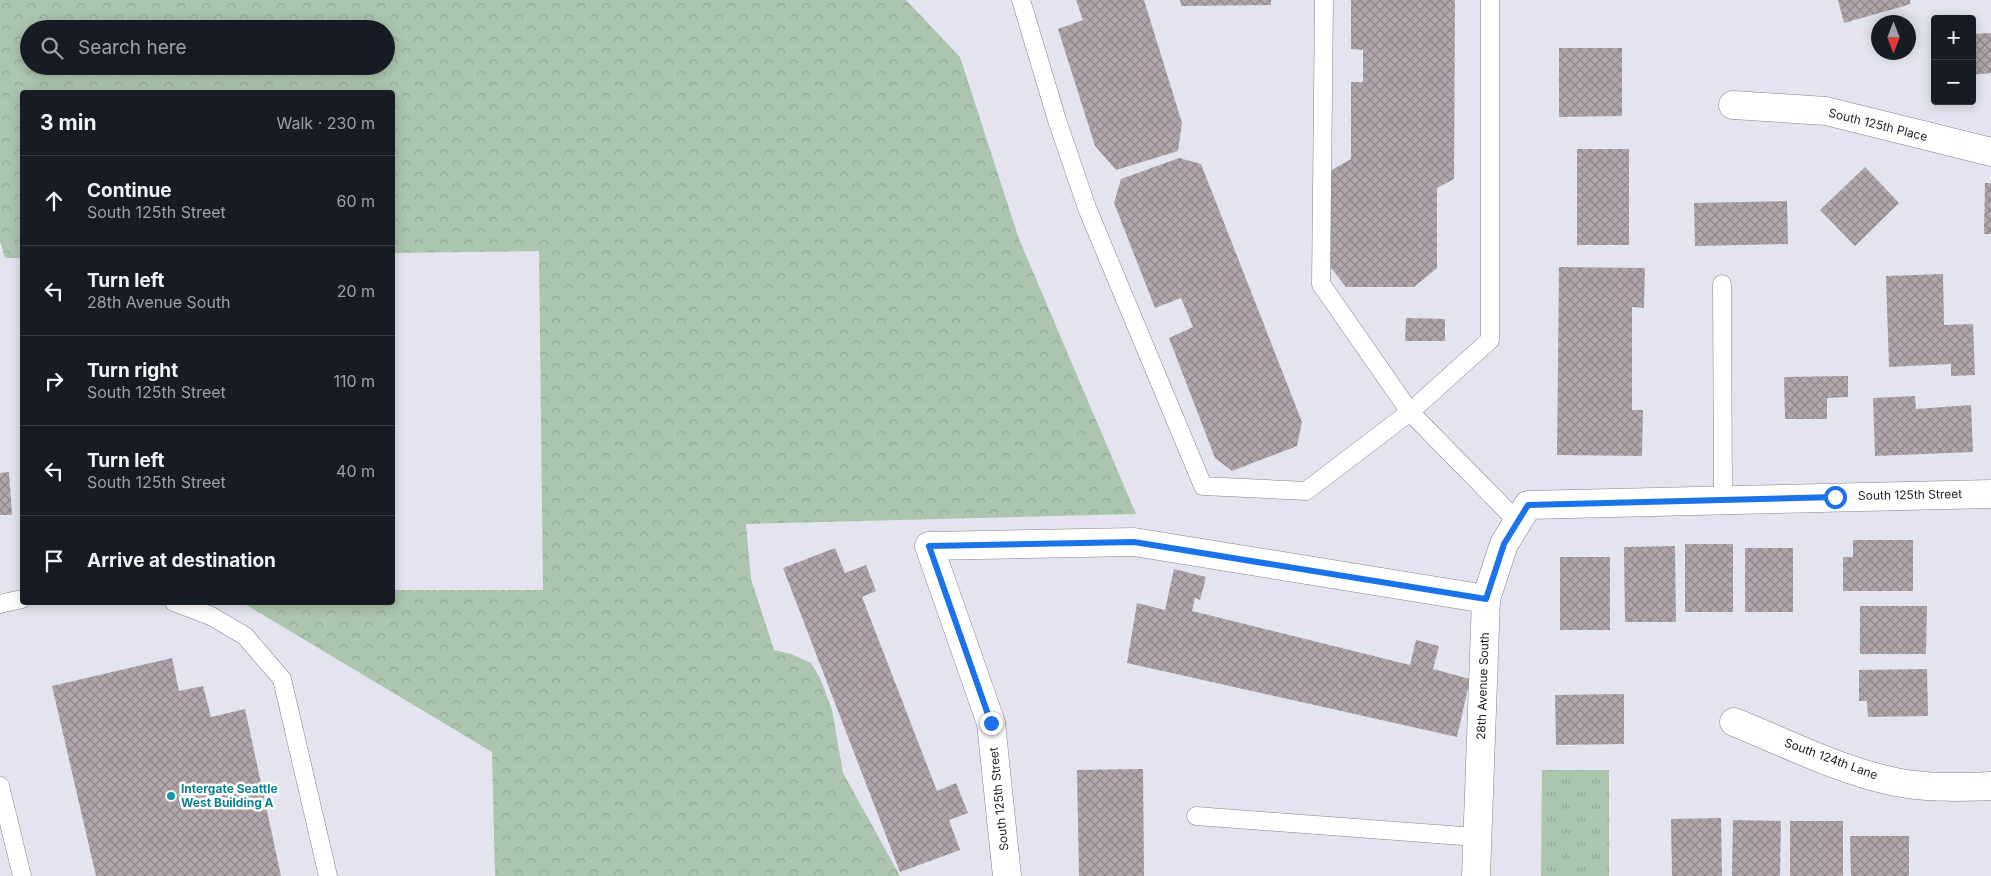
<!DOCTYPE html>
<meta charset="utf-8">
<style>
:root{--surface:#171b24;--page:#20242c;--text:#f1f3f6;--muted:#9ea1a6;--line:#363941}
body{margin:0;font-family:Inter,sans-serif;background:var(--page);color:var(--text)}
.controls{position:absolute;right:15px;top:15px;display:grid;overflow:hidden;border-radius:5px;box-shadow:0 2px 12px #0003}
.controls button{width:45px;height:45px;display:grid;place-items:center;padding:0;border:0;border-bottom:1px solid var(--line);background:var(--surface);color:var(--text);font:25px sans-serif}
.compass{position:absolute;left:1871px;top:15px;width:45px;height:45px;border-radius:50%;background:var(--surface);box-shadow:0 2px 12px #0003;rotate:180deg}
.stop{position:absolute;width:15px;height:15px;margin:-11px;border:4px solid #1a73e8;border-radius:50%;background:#fff}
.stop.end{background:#1a73e8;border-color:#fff;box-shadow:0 1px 5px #0008}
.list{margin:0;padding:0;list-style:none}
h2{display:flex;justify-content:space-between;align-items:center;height:65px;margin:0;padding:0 20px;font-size:21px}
h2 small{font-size:16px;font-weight:400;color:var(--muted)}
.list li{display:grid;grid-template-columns:32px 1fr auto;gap:15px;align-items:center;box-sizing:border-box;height:90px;padding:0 20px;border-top:1px solid var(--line)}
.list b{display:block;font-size:19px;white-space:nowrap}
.list p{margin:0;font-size:16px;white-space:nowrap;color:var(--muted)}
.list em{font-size:16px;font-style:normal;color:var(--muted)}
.icon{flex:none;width:28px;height:28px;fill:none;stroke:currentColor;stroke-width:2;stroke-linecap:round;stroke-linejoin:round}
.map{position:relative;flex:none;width:1991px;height:876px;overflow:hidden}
.search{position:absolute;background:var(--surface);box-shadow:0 2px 12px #0003;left:20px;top:20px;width:375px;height:55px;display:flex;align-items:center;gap:12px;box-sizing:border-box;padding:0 18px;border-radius:28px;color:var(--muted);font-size:19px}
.panel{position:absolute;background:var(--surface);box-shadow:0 2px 12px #0003;left:20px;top:90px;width:375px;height:515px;border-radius:5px}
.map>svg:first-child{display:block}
</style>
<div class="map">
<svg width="1991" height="876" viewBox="0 0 1991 876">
<defs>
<pattern id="forest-crowns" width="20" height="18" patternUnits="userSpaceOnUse" patternTransform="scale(1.25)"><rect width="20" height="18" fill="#abc5af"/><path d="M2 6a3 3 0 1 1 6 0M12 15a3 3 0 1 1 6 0" fill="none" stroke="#93a996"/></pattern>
<pattern id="park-tufts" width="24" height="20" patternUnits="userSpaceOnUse" patternTransform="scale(1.25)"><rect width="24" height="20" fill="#abc5af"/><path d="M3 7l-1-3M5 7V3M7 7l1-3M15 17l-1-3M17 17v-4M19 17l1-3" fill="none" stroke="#93a996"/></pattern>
<pattern id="building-cross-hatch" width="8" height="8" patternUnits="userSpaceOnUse" patternTransform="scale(1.25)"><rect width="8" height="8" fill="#b1a6ab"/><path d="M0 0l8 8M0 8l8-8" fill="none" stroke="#8f868b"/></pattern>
</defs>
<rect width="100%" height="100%" fill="#e3e4ef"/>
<path fill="url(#forest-crowns)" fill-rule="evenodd" d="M0,0H906L960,57L1019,239L1136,514L746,524L751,579L774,650L791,654L811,663L820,678L832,710L843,773L900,876H495L492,752L243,603L392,602L393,590H543L539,251L393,253L392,92H22V258H5L0,241ZM29,29H386V66H29Z"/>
<path fill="url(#park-tufts)" d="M1542,770H1609V876H1541Z"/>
<g fill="url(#building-cross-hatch)">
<path d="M1076,0H1144L1182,123L1178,151L1116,170L1095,146L1058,29L1083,20Z"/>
<path d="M1180,0H1271V5L1181,6Z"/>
<path d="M1351,0H1455L1454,179L1437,188V268L1414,287H1346L1328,264V172L1351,159V82H1363V50L1351,49Z"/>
<path d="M1838,0H1910L1911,4L1844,23Z"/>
<path d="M1991,33V73L1972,75V34Z"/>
<path d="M1559,48H1622V116L1559,117Z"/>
<rect x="1577" y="149" width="52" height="96"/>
<path d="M1179,158L1201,164L1302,422L1297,446L1232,471L1215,458L1169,338L1193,327L1181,298L1155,308L1114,203L1121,179Z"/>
<path d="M1865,167L1899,203L1855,246L1820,210Z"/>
<path d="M1985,183H1991V234H1984Z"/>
<path d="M1787,201L1788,244L1695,246L1694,203Z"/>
<path d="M1559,267L1645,268L1644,308L1632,307V410H1643L1642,456L1557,455Z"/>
<path d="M1943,274L1944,325L1973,324L1975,375L1951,376V364L1889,367L1886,276Z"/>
<path d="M1406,318L1445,319V341H1405Z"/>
<path d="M1848,376V397L1827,398V419H1785L1784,377Z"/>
<path d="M1915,396L1916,409L1971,405L1973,452L1875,456L1873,398Z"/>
<path d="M9,472L12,515H0V473Z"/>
<path d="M1853,540H1913V591H1843V557H1853Z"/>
<rect x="1685" y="544" width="48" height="68"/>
<path d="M1675,546L1676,622H1625L1624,547Z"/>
<path d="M835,548L845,573L866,565L876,591L862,597L937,791L956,783L968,813L949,820L960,850L900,872L783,568Z"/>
<rect x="1745" y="548" width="48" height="64"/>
<rect x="1560" y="557" width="50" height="73"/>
<path d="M1174,569L1206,577L1200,600L1195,598L1192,611L1410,665L1416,640L1439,646L1433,669L1470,679L1457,737L1127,663L1137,603L1165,610Z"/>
<path d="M1860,606H1927L1926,654H1860Z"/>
<path d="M172,658L179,691L203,686L211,717L245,709L281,876H96L52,686Z"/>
<path d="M1927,669L1928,716L1868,717L1867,701H1859V670Z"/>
<path d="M1624,694V744L1556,745L1555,695Z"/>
<path d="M1143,769L1144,876H1079L1077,770Z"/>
<path d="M1721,818L1722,876H1672L1671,819Z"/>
<path d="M1733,820L1781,821L1780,876H1732Z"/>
<rect x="1790" y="821" width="53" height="55"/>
<path d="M1850,836H1909V876H1851Z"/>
</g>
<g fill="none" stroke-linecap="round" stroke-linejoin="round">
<defs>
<g id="lane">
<path d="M1021,0L1057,120L1087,208L1203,486L1306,491L1410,412L1490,340V0"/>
<path d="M1324,0L1321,284L1410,412L1518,522"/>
<path d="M1722,284L1723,500"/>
<path d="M174,602L211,616L245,636L282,679L328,876"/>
<path d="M0,604L22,599"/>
<path d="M0,786L22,876"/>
<path d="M1196,816L1476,837"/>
</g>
<g id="street">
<path d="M1733,105L1826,111L1991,152"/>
<path d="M1734,722C1789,744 1848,775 1907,784C1935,788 1963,787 1991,786"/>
<path d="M1007,876L991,723L929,546L1134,542L1486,599"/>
<path d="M1476,876L1486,599L1504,544L1528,505L1991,494"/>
</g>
</defs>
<use href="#lane" stroke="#83848e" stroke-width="19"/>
<use href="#street" stroke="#83848e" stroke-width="29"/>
<use href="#lane" stroke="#fff" stroke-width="18"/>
<use href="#street" stroke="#fff" stroke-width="28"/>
</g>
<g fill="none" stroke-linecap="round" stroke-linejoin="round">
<path stroke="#1a73e8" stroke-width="6" d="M991,723L929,546L1134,542L1486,599L1504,544L1528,505L1835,497"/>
</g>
<circle fill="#0f9aa8" stroke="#fff" stroke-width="2" cx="171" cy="796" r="5"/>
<g text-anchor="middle" stroke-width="5" stroke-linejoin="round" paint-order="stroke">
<g font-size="12" fill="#1c1c20" stroke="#fff">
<text transform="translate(1878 125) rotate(14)" y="4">South 125th Place</text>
<text transform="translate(1910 495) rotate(-1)" y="4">South 125th Street</text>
<text transform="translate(1483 686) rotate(-88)" y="4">28th Avenue South</text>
<text transform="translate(1831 759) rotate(20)" y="4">South 124th Lane</text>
<text transform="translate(999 799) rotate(-96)" y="4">South 125th Street</text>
</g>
<g font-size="12" font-weight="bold" fill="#0d838f" stroke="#fff" text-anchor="start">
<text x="181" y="793">Intergate Seattle<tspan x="181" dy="14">West Building A</tspan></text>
</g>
</g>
</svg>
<div class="controls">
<button>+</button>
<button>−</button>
</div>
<svg class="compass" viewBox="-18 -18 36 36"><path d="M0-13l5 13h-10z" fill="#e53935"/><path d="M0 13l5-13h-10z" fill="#9ea1a6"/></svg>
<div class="stop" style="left:1835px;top:497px"></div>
<div class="stop end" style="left:991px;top:723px"></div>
<div class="search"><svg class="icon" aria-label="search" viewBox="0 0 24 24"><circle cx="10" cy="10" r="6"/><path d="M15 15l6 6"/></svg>Search here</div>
<section class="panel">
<h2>3 min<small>Walk · 230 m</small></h2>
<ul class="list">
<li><svg class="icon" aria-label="ahead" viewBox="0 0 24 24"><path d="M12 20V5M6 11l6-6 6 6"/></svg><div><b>Continue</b><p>South 125th Street</p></div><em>60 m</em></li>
<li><svg class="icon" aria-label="left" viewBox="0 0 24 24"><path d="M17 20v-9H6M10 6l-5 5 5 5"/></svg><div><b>Turn left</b><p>28th Avenue South</p></div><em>20 m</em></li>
<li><svg class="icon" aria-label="right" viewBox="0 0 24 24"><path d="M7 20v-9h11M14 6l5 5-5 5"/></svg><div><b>Turn right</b><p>South 125th Street</p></div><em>110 m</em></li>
<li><svg class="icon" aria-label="left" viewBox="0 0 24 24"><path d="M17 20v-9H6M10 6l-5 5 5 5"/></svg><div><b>Turn left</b><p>South 125th Street</p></div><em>40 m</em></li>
<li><svg class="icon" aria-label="arrive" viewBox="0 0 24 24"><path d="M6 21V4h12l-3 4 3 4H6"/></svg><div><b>Arrive at destination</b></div></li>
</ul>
</section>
</div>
